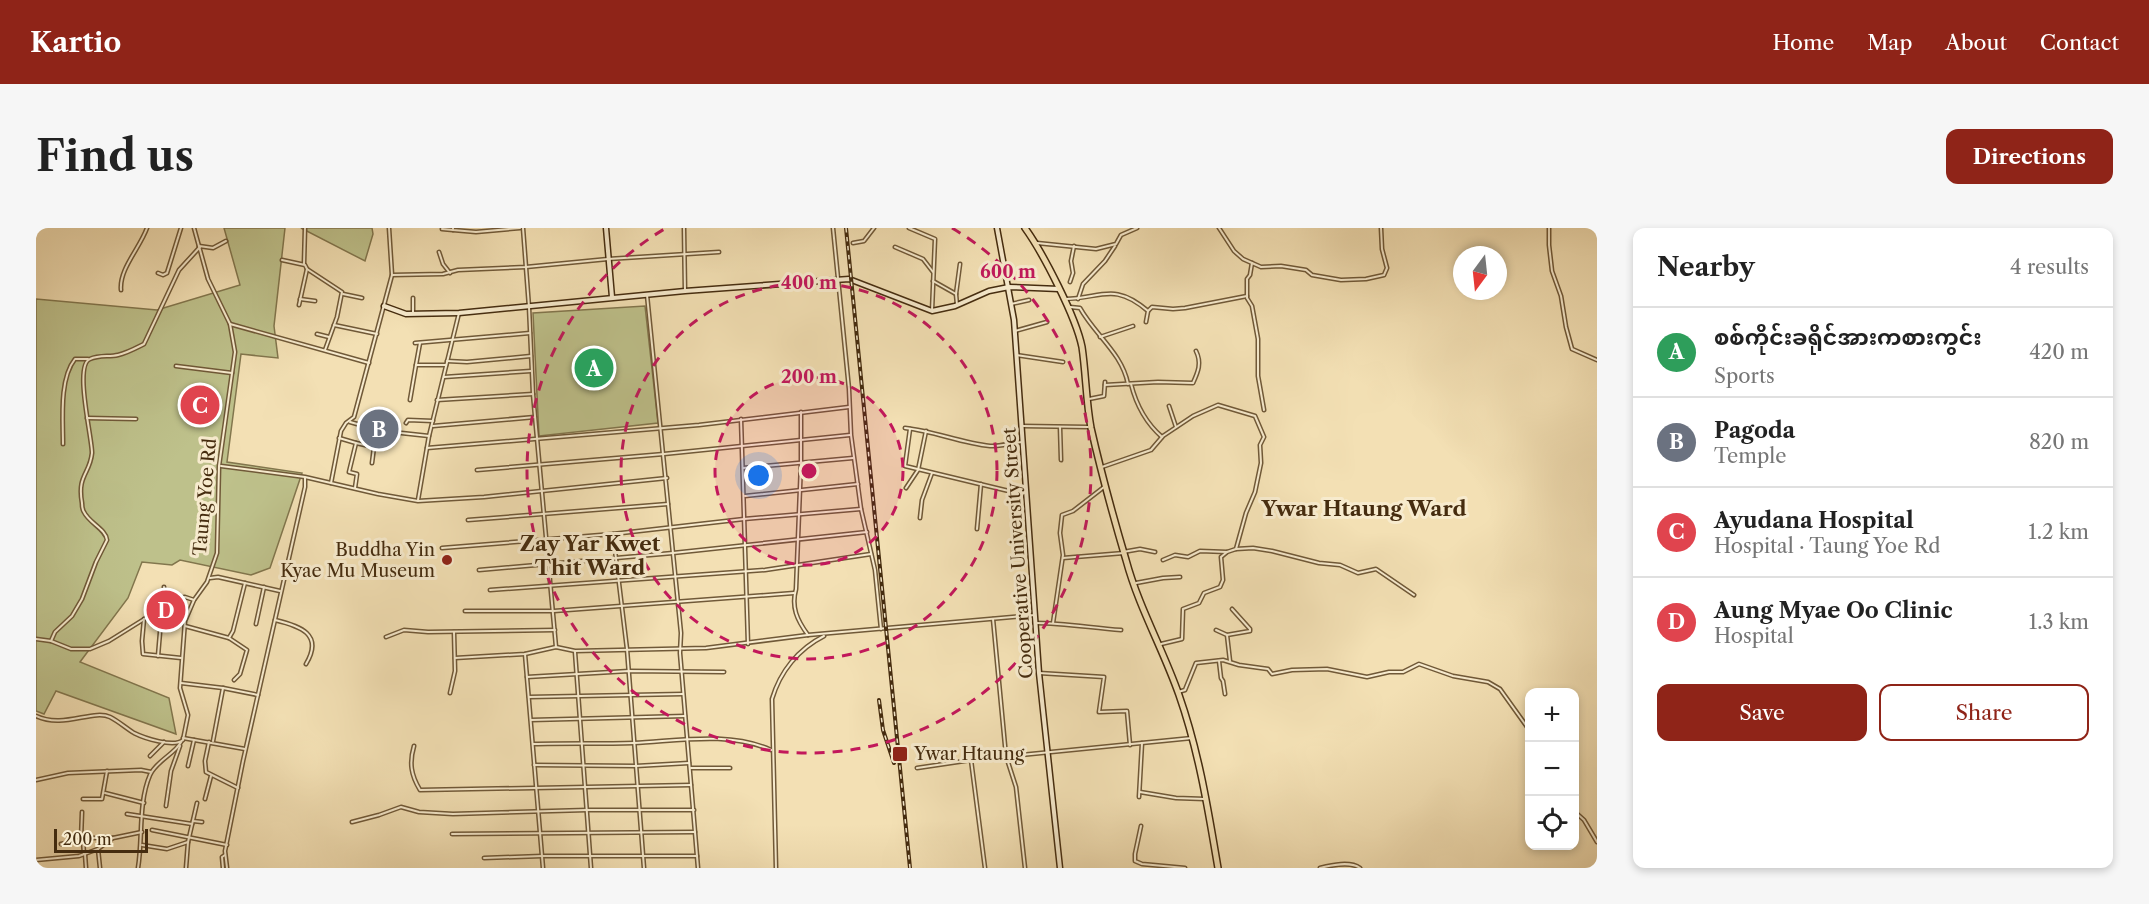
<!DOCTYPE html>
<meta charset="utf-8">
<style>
:root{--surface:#fff;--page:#f6f6f6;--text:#222;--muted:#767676;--line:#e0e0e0;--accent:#8f2418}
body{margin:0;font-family:"Libre Caslon Text","Noto Sans Myanmar",serif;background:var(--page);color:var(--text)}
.controls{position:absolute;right:18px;bottom:18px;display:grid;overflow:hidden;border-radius:12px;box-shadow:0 3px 9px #0003}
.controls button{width:54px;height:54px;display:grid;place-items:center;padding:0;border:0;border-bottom:2px solid var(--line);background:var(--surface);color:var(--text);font:30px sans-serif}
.compass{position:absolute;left:1417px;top:18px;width:54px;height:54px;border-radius:50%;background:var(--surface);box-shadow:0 3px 9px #0003;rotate:195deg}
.scale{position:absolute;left:18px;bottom:15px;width:94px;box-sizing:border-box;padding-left:6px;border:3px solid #452c0f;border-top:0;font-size:16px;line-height:21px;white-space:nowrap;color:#452c0f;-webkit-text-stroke:4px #f7ebce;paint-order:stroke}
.you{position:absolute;left:723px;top:248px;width:21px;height:21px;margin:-15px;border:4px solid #fff;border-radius:50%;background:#1a73e8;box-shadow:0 0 0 9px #1a73e833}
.badge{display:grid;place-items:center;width:39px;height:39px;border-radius:50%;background:var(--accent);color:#fff;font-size:20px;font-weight:700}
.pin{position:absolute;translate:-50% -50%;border:3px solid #fff;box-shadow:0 2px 6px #0006}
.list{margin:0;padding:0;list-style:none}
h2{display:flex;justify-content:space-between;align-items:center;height:78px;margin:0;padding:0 24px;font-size:26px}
h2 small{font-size:20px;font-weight:400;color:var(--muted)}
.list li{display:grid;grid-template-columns:39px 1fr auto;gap:18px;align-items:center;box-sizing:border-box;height:90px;padding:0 24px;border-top:2px solid var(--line)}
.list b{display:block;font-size:22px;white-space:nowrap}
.list p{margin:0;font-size:20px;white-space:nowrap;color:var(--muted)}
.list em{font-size:20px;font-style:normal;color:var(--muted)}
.actions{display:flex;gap:12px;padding:18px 24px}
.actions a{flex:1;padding:14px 0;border:2px solid var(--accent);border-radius:12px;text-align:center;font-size:21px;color:var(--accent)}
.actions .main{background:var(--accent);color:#fff}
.icon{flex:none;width:33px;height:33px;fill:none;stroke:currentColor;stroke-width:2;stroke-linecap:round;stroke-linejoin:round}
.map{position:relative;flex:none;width:1561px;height:640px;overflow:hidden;border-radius:12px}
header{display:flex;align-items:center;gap:36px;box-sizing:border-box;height:84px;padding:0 30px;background:var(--accent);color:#fff}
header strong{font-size:28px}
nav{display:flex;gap:33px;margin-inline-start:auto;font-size:21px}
.intro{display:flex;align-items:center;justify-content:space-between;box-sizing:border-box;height:144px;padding:0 36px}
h1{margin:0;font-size:42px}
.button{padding:15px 27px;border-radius:12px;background:var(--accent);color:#fff;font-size:21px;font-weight:700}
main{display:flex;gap:36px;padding:0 36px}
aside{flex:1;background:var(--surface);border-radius:12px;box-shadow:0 3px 9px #0003}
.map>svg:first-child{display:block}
</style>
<header>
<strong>Kartio</strong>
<nav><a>Home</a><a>Map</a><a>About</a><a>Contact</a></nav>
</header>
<div class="intro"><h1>Find us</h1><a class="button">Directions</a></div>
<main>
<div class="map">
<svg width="1561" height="640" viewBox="0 0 1561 640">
<rect width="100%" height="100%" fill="#f3e0b4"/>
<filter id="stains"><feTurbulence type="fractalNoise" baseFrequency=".00333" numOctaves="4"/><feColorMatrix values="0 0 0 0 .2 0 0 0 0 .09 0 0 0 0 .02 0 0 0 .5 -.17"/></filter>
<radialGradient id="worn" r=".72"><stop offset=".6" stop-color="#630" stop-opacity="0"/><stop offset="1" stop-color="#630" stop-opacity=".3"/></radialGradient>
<g fill="#bec18b" stroke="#82764d" stroke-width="1.5">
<path d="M188,0H249L238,98L242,130L205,126L191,234L266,245L234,340L215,347L144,332L136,337L106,334L92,370L44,434L133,470L140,506L20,463L8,486L0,483V71L121,82L204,57Z"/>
<path d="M265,0H336L337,6L329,33Z"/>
<path d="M609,78L622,195L503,208L497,85Z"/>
</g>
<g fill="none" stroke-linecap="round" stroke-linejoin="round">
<defs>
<g id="street">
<path d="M417,0V2L440,4L484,0"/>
<path d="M487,0L493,79L497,166L520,419"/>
<path d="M648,0L649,63"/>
<path d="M797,0L813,161L815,207L825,281L839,342L845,401"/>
<path d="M873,0L899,11L896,83"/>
<path d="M1183,0L1198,23L1207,31L1225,39L1245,38L1270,42L1276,47L1305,52L1330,51L1348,47L1351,40L1346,21L1345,0"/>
<path d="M1513,0V17L1516,43L1525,68L1530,99L1536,121L1561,132"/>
<path d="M406,1L417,2"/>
<path d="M817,15L828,13L838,0"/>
<path d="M1001,15L1060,21L1080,16L1085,7L1101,0"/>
<path d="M163,18L177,20L190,13"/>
<path d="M859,19L887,31L897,44"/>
<path d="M403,24L407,36L414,45"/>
<path d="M246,32L269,37L271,41L306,64L301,89L289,122"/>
<path d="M1216,35L1214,47L1211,51V70L1216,78L1222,111V148L1228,182"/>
<path d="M268,36L269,0"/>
<path d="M122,45L127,47L131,45L145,0"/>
<path d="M356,47L407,46L422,42L490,39L572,31L683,24"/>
<path d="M897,53L920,66"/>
<path d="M1034,54L1037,45L1035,33L1038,18"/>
<path d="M85,62C83,41 104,20 111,0"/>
<path d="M307,66L326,70"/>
<path d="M611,67L645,405L644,425L662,640"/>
<path d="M377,70V85"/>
<path d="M264,71L279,73"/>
<path d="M1029,71C1066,70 1078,54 1112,83L1110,94"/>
<path d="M1042,71L1047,56L1069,33L1079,18"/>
<path d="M975,76L993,72"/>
<path d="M263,77L271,41"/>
<path d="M921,77L920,66L924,36"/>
<path d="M1034,79L1044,80C1059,107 1086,125 1092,156"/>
<path d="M1112,83L1116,79L1137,81L1149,80L1211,68"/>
<path d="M194,96L333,135"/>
<path d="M298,97L341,106"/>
<path d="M979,103L1011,94"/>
<path d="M281,106L293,109"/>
<path d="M1064,109L1097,98"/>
<path d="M379,115L494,105"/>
<path d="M980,127L1027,134"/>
<path d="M411,133L431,134L495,128"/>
<path d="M380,137L384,115"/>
<path d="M140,138L196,145"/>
<path d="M408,149L495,143"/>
<path d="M1095,156C1100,176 1110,195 1126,209"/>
<path d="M1069,157L1122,154L1157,155C1162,144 1166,135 1160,123"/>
<path d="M1053,171L1068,168L1069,154"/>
<path d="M374,172L380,137H410"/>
<path d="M401,172L497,166"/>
<path d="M1133,178L1140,199"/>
<path d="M765,184V235L760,361C755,379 761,392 772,407"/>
<path d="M51,190L100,191"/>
<path d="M705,191L712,416"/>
<path d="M314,194L339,201"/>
<path d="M370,195L372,192L397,193"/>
<path d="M397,198L499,189"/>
<path d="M986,198L1052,199"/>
<path d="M1024,199L1025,232"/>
<path d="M869,200C898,203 925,215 954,218C965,219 976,214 987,214"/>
<path d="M874,201L869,238L981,265"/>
<path d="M347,203L393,208"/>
<path d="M303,210L320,215L313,244L321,246L319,260"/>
<path d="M320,215L338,219L336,235"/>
<path d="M27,216C27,192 23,151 39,131H52"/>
<path d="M391,220L663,197L813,179"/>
<path d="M185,238L269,249L342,266L382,273L448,269L631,250"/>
<path d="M1066,239L1115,222L1127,208L1157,188L1182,177L1219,188L1228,209L1224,217L1225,235L1219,264L1210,285L1200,321L1191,324L1185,329L1187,352L1184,359L1168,365L1163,375L1147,381L1146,411L1125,416"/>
<path d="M707,240L817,230"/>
<path d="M441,242L628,226L814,207"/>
<path d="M295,255L305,203L310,195L318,189L356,47L353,0"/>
<path d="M870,260L882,242L890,203"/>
<path d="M709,268L822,256"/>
<path d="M382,272L393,208L423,85"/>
<path d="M884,290L886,272L896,245"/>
<path d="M432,292L632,276"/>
<path d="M941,301L945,256"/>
<path d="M577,306L591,421L608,640"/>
<path d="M406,320L577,306L708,291L825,281"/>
<path d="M1200,321L1217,320L1236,323L1283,335L1304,337L1322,345L1340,341L1378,367"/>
<path d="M1087,324L1104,321L1119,324"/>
<path d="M1027,330L1088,325"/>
<path d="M1127,332L1139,327L1152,329L1164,323L1191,324"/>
<path d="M443,342L637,325L831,304"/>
<path d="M174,350L182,349L244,363"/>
<path d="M1100,355L1127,350L1144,349"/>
<path d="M128,359L129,378"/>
<path d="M454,362L729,342L835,326"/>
<path d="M429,383H518L758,365"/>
<path d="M108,391L106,413L107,426L145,430"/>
<path d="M957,391L970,528L980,559L989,640"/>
<path d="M239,392C264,398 288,406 270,436"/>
<path d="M999,395C1028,395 1056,400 1085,402"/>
<path d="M1017,395L1027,327L1024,305L1026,287L1037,283L1068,259"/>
<path d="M220,396L228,359"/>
<path d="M149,398L193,410L211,422L204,446L198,452"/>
<path d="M1180,402L1191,407L1194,433"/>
<path d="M1191,407L1214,403V401L1196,381"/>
<path d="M350,409L368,402L392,404L519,402"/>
<path d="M193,410L197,403L209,355"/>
<path d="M0,411L15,413L35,421H54L73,413L142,370L149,369L158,372"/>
<path d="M15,413L19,404L36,388L46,371L60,334L71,312C70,301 53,295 48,284C46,281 46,278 46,275C41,247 54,246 56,225C56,209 38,137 54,131C63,127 73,129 82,127C91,125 100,120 108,116L143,42L164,19"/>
<path d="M539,424L555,640"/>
<path d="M489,426L507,640"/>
<path d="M122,428L126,381"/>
<path d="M419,430L489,426L520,419L539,423L670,420L772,407L999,387"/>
<path d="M1183,433L1185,450L1187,453L1189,466"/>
<path d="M1003,445L1068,449L1063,484L1091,483L1094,517"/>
<path d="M491,449L593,443L688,444"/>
<path d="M145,455L187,460L222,467"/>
<path d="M1142,464L1149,462L1160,435L1187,432L1203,437L1232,441L1236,446L1256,442L1291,441L1331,449L1353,444H1367L1383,436L1417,448L1452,454L1464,461L1494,503"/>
<path d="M414,465L419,443L418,404"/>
<path d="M493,469L647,466"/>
<path d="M0,488C27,501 57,481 74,489C82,493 90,500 98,505C108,510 138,520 147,512L152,487L144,460L149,393L158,372L171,354L181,325L183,238L199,124L194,96L172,51L158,0"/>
<path d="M495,492L649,488"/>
<path d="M147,510L209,521"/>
<path d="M177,513L187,460"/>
<path d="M173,514L169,533L170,544L202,560"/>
<path d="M497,516C530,515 564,516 598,515C642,513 693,503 735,522"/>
<path d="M378,518C373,535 375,547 384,562L655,557"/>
<path d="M114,528L128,514"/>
<path d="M935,532L949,640"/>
<path d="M498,537L600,538L653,535"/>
<path d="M152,538L158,512"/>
<path d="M655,540H694"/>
<path d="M881,540L935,532L1156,510"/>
<path d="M0,552L32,545L105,542L115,544"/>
<path d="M1104,564L1140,570L1169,571"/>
<path d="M69,565L108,575"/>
<path d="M1103,569L1106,515"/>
<path d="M47,571H66L71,543"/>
<path d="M169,571L175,548"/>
<path d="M130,578L135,543L144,518"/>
<path d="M1538,583L1548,592L1561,614"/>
<path d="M46,584L45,611L70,609L77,610"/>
<path d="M91,586L156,596"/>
<path d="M157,593L166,594"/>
<path d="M316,594L343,587L365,579L383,584L417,586L551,582H658"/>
<path d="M1105,598L1099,626V633L1106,636L1149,640"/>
<path d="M116,602L191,617"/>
<path d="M416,606L659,604"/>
<path d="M47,612L48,626"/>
<path d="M25,616L45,612"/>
<path d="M106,617L131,621L152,614"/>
<path d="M62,621L64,640"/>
<path d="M49,626L50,640"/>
<path d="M448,630L506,628H661"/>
<path d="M0,632L43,628L62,621L77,610L106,604"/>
<path d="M102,640C107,610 102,575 114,547C120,533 139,526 145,514"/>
<path d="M150,640L152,614L161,575"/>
<path d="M187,640L186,629L189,627"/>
<path d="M191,640L189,623L207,533L269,259V250"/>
<path d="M740,640L736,471C744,444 762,421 788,408"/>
<path d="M1284,640C1296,637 1314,633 1324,640"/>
</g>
<g id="secondary">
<path d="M570,0L576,69"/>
<path d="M961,0L978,92L1003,445L1024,640"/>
<path d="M348,78L370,86L423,85L649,63L813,51L896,83L919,78L953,63L973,59L1023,61"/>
</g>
<path id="highway" d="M989,0C1007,25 1040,89 1046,119C1050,146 1050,173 1055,200C1065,244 1077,288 1090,332C1103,380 1127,421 1143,467C1163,524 1172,581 1182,640"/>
</defs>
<use href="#street" stroke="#705938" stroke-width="5"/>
<use href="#secondary" stroke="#452c0f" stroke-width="7"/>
<use href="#highway" stroke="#452c0f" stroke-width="8"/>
<use href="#street" stroke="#f7ebce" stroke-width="2"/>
<use href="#secondary" stroke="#f7ebce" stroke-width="4"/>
<use href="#highway" stroke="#f3e0b4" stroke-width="5"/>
<defs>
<g id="rail">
<path d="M810,0L874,640"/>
<path d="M843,472L847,502L858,535"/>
</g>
</defs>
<use href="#rail" stroke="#452c0f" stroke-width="4"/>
<use href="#rail" stroke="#f7ebce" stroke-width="1.5" stroke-dasharray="4.5" stroke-linecap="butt"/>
</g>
<circle cx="773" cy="243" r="94" fill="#c2185b" fill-opacity=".12"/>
<g fill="none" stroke="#c2185b" stroke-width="3" stroke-dasharray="10 8">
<circle cx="773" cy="243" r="94"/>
<circle cx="773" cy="243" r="188"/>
<path d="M916 0A282 282 0 1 1 630 0"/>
</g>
<g fill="#8f2418" stroke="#f7ebce" stroke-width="2">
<circle cx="411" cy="332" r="6"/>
<rect x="856" y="518" width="16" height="16" rx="3"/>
</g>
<g text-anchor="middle" stroke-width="6" stroke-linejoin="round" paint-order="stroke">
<g font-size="18" fill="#452c0f" stroke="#f7ebce">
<text transform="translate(169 269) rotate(-85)" y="6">Taung Yoe Rd</text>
<text transform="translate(982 325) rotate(-94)" y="6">Cooperative University Street</text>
</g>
<g font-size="18" fill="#452c0f" stroke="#f7ebce" text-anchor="end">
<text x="399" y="328">Buddha Yin<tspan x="399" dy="21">Kyae Mu Museum</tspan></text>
<text x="878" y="532" text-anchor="start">Ywar Htaung</text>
</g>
<g font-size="21" font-weight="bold" fill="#452c0f" stroke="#f7ebce">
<text x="1328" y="288">Ywar Htaung Ward</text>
<text x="554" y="323">Zay Yar Kwet<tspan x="554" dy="24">Thit Ward</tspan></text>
</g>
</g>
<circle cx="773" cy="243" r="9" fill="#c2185b" stroke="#f7ebce" stroke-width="3"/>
<g font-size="18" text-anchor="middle" font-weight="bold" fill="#c2185b" stroke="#f7ebce" stroke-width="6" stroke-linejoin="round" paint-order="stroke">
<text x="972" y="50">600 m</text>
<text x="773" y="61">400 m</text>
<text x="773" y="155">200 m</text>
</g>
<rect width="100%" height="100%" filter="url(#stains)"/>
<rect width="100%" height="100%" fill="url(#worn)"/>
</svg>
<div class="controls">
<button>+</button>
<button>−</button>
<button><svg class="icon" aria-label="locate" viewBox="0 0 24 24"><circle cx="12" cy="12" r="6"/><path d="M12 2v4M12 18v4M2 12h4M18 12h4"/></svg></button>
</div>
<svg class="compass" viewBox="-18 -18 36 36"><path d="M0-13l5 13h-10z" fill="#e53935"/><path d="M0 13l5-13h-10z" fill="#767676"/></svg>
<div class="scale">200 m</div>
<div class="you"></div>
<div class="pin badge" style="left:558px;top:140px;background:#2e9e5b">A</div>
<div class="pin badge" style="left:343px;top:201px;background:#6b7280">B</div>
<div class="pin badge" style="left:164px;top:177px;background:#e0444e">C</div>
<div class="pin badge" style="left:130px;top:382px;background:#e0444e">D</div>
</div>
<aside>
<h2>Nearby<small>4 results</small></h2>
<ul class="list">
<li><span class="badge" style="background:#2e9e5b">A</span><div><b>စစ်ကိုင်းခရိုင်အားကစားကွင်း</b><p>Sports</p></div><em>420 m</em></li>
<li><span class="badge" style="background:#6b7280">B</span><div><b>Pagoda</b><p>Temple</p></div><em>820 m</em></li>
<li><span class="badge" style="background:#e0444e">C</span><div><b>Ayudana Hospital</b><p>Hospital · Taung Yoe Rd</p></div><em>1.2 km</em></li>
<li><span class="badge" style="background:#e0444e">D</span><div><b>Aung Myae Oo Clinic</b><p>Hospital</p></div><em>1.3 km</em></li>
</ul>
<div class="actions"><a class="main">Save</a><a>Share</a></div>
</aside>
</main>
